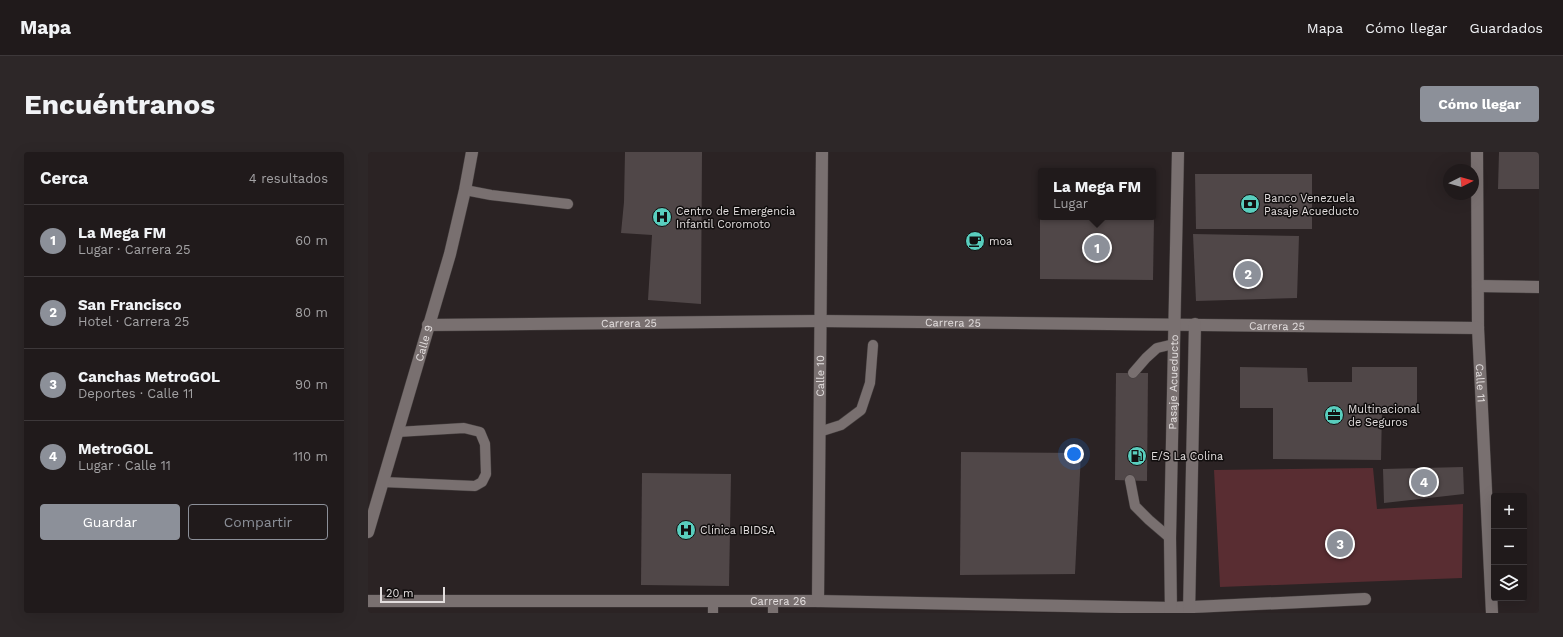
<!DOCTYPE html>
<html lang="es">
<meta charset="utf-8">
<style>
:root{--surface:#201a1b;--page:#2d2728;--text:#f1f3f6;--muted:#a2a1a3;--line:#3d383a;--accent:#8c9099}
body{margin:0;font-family:"Work Sans",sans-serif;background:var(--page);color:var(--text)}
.controls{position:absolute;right:12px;bottom:12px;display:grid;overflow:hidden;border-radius:4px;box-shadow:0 4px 16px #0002}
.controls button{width:36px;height:36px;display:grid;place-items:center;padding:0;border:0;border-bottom:1px solid var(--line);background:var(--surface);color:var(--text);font:20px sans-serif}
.compass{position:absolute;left:1075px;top:12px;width:36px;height:36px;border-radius:50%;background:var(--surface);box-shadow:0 4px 16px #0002;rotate:84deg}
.scale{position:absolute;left:12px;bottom:10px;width:65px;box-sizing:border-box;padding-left:4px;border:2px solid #e3dede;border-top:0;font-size:11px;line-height:14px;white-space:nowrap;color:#e3dede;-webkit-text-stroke:3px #110e0e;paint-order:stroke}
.you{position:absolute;left:706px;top:302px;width:14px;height:14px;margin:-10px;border:3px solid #fff;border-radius:50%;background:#1a73e8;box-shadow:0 0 0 6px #1a73e833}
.badge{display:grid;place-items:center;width:26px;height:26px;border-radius:50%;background:var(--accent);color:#fff;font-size:13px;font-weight:700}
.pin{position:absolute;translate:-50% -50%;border:2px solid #fff;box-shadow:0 1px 4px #0006}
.popup{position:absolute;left:670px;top:16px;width:118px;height:52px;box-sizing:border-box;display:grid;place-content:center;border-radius:4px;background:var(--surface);filter:drop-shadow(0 1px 3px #0005);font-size:13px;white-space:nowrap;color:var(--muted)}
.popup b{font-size:15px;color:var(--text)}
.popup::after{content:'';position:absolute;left:50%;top:100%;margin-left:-8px;border:8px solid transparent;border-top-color:var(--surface)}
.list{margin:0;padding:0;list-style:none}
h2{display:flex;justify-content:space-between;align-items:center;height:52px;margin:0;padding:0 16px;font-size:17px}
h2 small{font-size:13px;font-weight:400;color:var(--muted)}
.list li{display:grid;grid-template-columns:26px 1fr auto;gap:12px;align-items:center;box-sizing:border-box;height:72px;padding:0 16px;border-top:1px solid var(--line)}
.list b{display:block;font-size:15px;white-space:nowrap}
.list p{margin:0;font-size:13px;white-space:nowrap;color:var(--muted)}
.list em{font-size:13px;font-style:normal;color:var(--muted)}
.actions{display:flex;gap:8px;padding:12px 16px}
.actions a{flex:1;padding:9px 0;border:1px solid var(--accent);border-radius:4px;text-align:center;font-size:14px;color:var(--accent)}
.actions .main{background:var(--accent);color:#fff}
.icon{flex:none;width:22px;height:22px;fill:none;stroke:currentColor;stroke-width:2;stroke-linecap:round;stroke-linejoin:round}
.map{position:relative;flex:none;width:1171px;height:461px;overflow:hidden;border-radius:4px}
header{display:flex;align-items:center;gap:24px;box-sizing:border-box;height:56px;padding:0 20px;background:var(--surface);border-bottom:1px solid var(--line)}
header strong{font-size:19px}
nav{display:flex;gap:22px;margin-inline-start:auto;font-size:14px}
.intro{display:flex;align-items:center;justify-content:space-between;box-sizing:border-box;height:96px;padding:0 24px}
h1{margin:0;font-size:28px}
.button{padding:10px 18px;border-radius:4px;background:var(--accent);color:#fff;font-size:14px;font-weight:700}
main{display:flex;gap:24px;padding:0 24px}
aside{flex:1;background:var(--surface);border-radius:4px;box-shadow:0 4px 16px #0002}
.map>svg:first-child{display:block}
</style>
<header>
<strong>Mapa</strong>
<nav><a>Mapa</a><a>Cómo llegar</a><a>Guardados</a></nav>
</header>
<div class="intro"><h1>Encuéntranos</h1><a class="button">Cómo llegar</a></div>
<main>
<aside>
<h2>Cerca<small>4 resultados</small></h2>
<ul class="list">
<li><span class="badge">1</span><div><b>La Mega FM</b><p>Lugar · Carrera 25</p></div><em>60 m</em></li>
<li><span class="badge">2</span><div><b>San Francisco</b><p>Hotel · Carrera 25</p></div><em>80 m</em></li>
<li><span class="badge">3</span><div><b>Canchas MetroGOL</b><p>Deportes · Calle 11</p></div><em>90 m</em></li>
<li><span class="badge">4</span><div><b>MetroGOL</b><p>Lugar · Calle 11</p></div><em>110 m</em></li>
</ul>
<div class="actions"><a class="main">Guardar</a><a>Compartir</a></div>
</aside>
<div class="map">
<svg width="1171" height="461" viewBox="0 0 1171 461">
<rect width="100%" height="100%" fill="#2b2324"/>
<path fill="#592d32" d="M1005,316L1009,357L1095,352L1094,426L852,435L846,318Z"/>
<g fill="#504748">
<path d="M257,0H334L333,152L280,148L284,83L253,81L256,50Z"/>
<path d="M1131,0H1171V37H1130Z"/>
<path d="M827,22H944V77H828Z"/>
<path d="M672,65L786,66L785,128L672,127Z"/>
<path d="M825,82L931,84L929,146L828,149Z"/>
<path d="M872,215L939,216L940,230H984V215H1049V258H1014L1013,308L905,307V256H872Z"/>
<path d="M748,221H780L779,329L747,328Z"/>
<path d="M593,300L713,301L707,422L592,423Z"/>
<path d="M1095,315L1096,342L1016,351L1015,317Z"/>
<path d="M274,321L363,322L361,434L273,433Z"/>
</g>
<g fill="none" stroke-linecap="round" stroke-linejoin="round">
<defs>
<g id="lane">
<path d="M97,38L123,43L200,52"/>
<path d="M765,221L778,206L789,196L806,192"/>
<path d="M451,280L473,273L493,258L502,231L505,193"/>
<path d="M762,328L767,354L781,368L802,386"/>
<path d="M15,330L107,334L114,330L118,322L117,292L112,280L96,276L29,280"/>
<path d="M405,449V461"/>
<path d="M345,461V449"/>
</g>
<g id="street">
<path id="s1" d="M1109,0L1110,176L1124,461"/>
<path d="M1110,134L1171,135"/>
<path id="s2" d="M60,173L452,169L1110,176"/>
<path id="s3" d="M0,380L82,102L97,38L104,0"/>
<path id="s4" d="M0,449H450L803,456L997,447"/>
<path id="s5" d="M450,449L454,0"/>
<path id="s6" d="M803,461L802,386L810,0"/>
<path d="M821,461L827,172"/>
</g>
</defs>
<use href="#lane" stroke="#453f3f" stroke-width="11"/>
<use href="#street" stroke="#453f3f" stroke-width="13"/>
<use href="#lane" stroke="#797070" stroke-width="10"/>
<use href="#street" stroke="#797070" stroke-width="12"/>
</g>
<defs>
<symbol id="bank-disc" viewBox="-11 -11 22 22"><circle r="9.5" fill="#59cebe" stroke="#110e0e"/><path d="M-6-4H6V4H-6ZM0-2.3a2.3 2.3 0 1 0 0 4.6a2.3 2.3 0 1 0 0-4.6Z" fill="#111"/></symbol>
<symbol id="hospital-disc" viewBox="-11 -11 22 22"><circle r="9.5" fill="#59cebe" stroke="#110e0e"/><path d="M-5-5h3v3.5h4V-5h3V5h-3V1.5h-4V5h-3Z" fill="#111"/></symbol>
<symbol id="cafe-disc" viewBox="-11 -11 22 22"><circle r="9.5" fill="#59cebe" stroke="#110e0e"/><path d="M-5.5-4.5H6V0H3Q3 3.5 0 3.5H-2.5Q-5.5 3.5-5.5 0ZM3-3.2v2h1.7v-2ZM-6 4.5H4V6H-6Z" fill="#111"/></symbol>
<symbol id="office-disc" viewBox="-11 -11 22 22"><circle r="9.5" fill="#59cebe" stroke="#110e0e"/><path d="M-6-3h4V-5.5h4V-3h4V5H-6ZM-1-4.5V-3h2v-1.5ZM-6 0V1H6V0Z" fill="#111"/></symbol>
<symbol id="fuel-disc" viewBox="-11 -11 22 22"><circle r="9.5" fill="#59cebe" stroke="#110e0e"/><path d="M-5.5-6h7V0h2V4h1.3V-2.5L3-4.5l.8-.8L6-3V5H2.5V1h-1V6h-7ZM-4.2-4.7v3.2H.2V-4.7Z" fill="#111"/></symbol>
</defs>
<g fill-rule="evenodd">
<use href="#bank-disc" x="871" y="41" width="22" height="22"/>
<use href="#hospital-disc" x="283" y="54" width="22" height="22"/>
<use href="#cafe-disc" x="596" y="78" width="22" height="22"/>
<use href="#office-disc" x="955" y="252" width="22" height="22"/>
<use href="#fuel-disc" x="758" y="293" width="22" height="22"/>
<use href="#hospital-disc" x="307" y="367" width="22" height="22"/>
</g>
<g text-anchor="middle" stroke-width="3" stroke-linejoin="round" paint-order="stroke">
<g font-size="11" fill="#e3dede" stroke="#110e0e" text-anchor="start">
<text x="896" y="50">Banco Venezuela<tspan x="896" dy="13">Pasaje Acueducto</tspan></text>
<text x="308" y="63">Centro de Emergencia<tspan x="308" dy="13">Infantil Coromoto</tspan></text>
<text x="621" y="93">moa</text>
<text x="980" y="261">Multinacional<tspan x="980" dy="13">de Seguros</tspan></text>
<text x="783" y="308">E/S La Colina</text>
<text x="332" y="382">Clínica IBIDSA</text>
</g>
<g font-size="11" fill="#e3dede" stroke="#110e0e">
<text dy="4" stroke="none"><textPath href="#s2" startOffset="525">Carrera 25</textPath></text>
<text dy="4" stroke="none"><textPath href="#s2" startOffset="201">Carrera 25</textPath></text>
<text dy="4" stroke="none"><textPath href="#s2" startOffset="849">Carrera 25</textPath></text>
<text dy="4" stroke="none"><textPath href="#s3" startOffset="197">Calle 9</textPath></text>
<text dy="4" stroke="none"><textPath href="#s5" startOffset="225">Calle 10</textPath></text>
<text dy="4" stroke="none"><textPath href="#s6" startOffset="231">Pasaje Acueducto</textPath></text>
<text dy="4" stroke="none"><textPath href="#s1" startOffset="231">Calle 11</textPath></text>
<text dy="4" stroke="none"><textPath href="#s4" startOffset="410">Carrera 26</textPath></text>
</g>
</g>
</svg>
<div class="controls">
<button>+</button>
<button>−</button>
<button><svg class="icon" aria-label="layers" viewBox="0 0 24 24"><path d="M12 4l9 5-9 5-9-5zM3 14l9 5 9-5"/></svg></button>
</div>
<svg class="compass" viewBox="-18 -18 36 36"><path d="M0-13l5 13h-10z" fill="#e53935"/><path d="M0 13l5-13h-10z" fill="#a2a1a3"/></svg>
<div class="scale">20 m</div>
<div class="you"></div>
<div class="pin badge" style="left:729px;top:96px">1</div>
<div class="popup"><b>La Mega FM</b>Lugar</div>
<div class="pin badge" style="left:880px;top:122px">2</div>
<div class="pin badge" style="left:972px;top:392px">3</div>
<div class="pin badge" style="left:1056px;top:330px">4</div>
</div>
</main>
